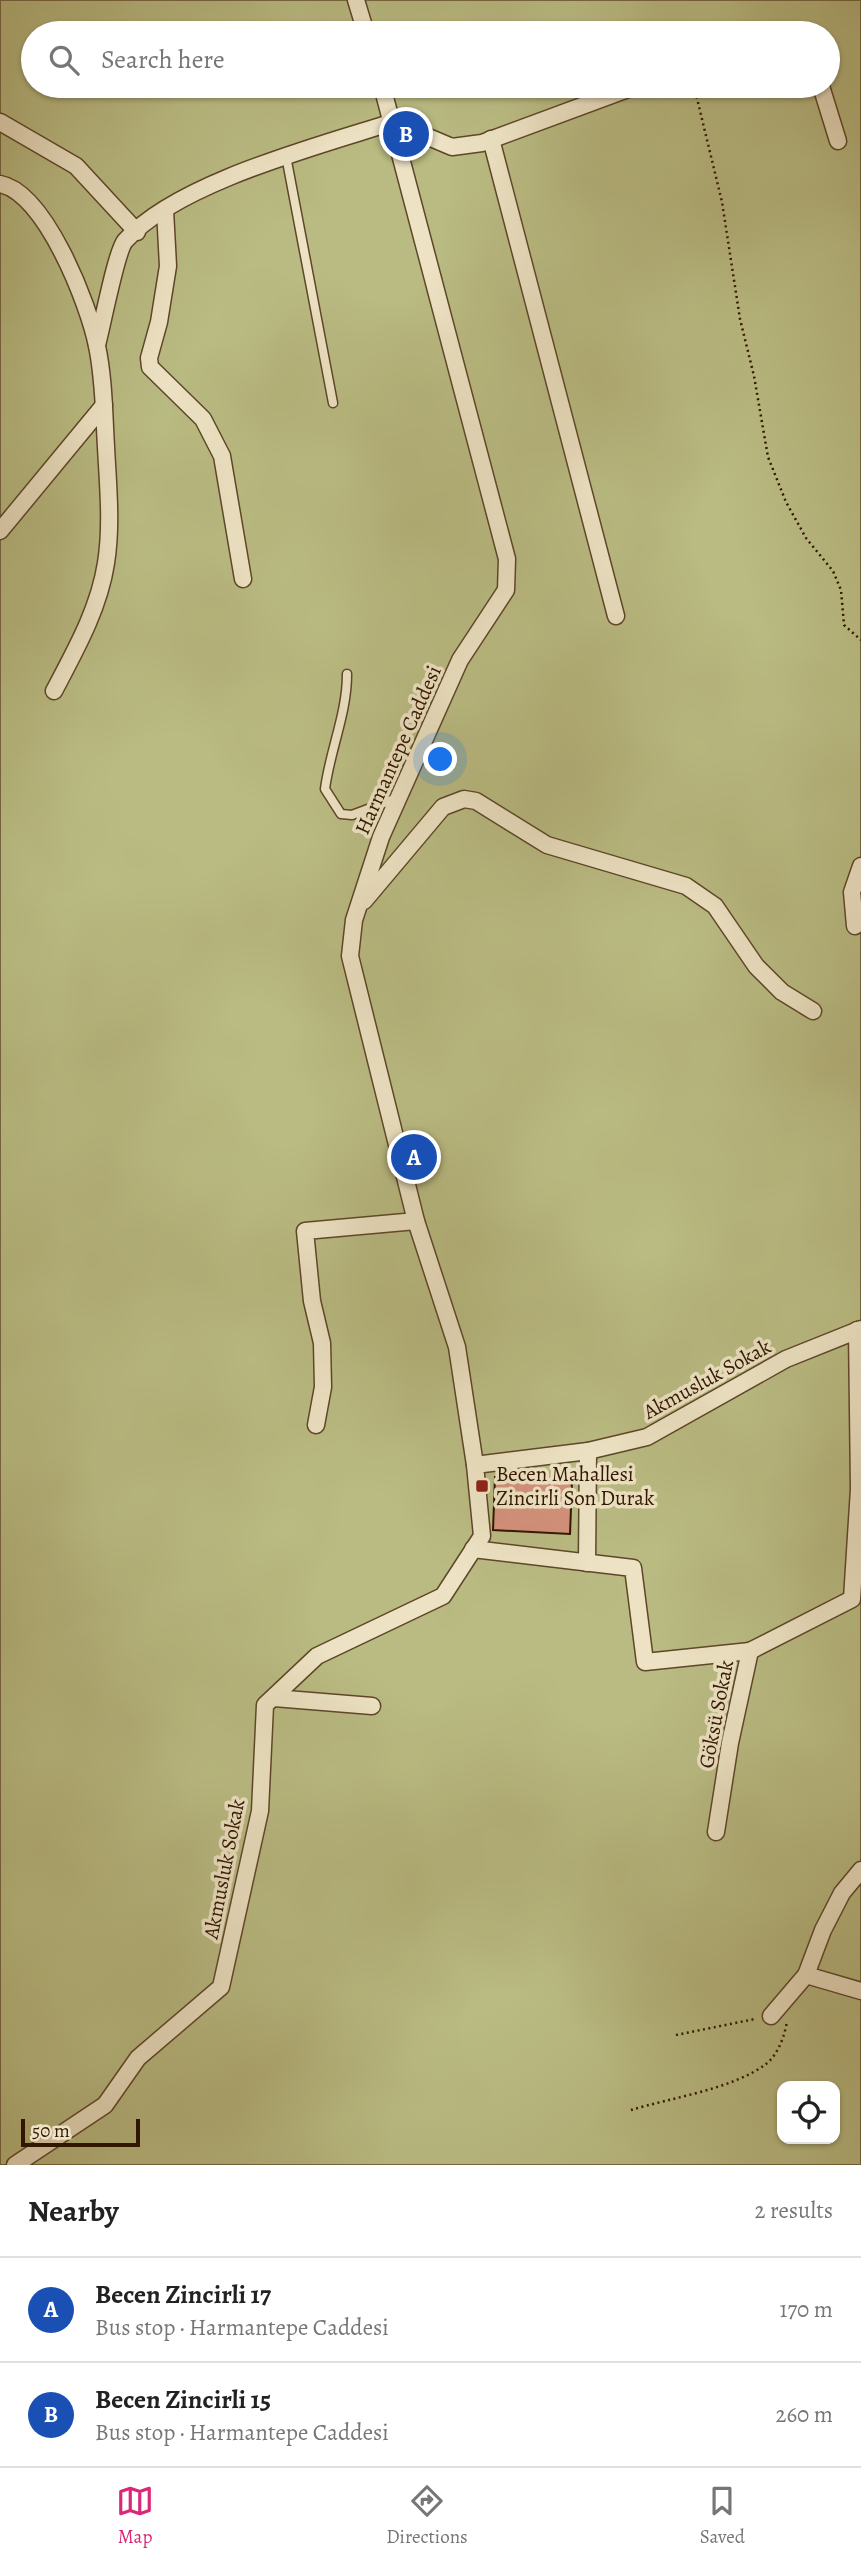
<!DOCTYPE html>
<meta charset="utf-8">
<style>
:root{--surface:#fff;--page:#f6f6f6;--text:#222;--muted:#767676;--line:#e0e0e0;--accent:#db2777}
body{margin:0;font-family:Alegreya,serif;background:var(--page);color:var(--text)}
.controls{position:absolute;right:21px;bottom:21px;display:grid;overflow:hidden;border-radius:14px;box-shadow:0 2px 5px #0004}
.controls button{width:63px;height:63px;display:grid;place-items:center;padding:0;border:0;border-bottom:2px solid var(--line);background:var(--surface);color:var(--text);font:35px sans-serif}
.scale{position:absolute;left:21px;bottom:18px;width:119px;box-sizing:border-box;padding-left:7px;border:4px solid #311600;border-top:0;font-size:19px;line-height:24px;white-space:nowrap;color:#311600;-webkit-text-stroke:5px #ede3c4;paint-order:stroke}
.you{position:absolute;left:441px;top:760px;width:24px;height:24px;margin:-18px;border:5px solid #fff;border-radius:50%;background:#1a73e8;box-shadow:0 0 0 10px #1a73e833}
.badge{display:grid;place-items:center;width:46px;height:46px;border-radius:50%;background:var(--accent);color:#fff;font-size:23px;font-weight:700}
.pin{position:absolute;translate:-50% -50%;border:4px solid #fff;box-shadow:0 2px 7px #0006}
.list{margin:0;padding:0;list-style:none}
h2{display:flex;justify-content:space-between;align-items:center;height:91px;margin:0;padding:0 28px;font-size:30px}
h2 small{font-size:23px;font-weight:400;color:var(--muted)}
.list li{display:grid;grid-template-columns:46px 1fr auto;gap:21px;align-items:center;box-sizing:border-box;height:105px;padding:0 28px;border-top:2px solid var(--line)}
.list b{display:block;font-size:26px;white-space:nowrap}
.list p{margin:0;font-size:23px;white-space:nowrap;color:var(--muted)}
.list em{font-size:23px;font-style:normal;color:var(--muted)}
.icon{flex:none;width:38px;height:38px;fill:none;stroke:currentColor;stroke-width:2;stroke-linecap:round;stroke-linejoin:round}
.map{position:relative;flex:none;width:861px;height:2165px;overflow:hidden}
.search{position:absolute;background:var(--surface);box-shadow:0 2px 5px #0004;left:21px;right:21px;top:21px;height:77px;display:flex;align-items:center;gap:18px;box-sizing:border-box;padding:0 24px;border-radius:38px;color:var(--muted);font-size:26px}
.sheet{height:301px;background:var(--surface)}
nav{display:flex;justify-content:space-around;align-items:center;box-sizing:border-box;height:98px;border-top:2px solid var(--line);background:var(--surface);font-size:19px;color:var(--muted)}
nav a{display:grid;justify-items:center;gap:4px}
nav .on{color:var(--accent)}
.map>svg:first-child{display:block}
</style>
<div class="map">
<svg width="861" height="2165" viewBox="0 0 861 2165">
<rect width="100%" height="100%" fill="#e3d4a4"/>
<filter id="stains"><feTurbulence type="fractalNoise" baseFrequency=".00286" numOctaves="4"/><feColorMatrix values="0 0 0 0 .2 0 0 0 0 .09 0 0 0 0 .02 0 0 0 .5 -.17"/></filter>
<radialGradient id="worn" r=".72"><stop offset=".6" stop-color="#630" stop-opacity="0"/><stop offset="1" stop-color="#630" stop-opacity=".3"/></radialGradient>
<path fill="#b9bb82" stroke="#756841" stroke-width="2" fill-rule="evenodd" d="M0,0H861V2165H0ZM33,33H828V86H33ZM782,2086H835V2139H782Z"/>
<path fill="#d3917c" stroke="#311600" stroke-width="2" d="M495,1477L572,1481L570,1534L493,1530Z"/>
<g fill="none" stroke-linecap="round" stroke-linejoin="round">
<defs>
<g id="service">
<path d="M286,156L333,403"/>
<path d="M347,674C347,714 330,750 325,789L341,814L352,815L397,798"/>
</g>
<g id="minor">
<path d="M356,0L366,33"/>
<path d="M382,86L507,559L506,590L460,660L381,837L354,920L350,956L416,1221L457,1347L475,1465"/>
<path d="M821,86L838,141"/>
<path d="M0,122L76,166L137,232"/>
<path d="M491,139L616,616"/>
<path d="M0,184C45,192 89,305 97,346C104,379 104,414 106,447C108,486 112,525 106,563C99,609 75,651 54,691"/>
<path d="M165,210L168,266L159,322L149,358L150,367L203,419L222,456L243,579"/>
<path d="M97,345C102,327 116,252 125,241C176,183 318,146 393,122L452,147L482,143L636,86"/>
<path d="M0,531L104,405"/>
<path d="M364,901L443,807L464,799L476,801L547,845L686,886L715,906L756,966L782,992L813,1011"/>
<path d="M855,926L852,892L861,866"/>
<path d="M316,1425L323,1387L322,1343L312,1301L305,1231L416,1221"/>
<path d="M473,1549L633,1568L645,1662L750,1651"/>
<path d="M587,1563L588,1451"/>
<path d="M274,1698L372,1706"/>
<path d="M716,1832L730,1743L750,1651L852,1599L859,1489L857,1330"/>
<path d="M806,1975L861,1991"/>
<path d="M771,2016L806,1975L823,1930L842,1893L861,1870"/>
<path d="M15,2165L105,2105L138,2058L221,1987L260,1811L265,1705L317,1656L443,1596L482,1536L475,1465L588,1451L647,1437L786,1359L861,1329"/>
</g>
</defs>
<use href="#service" stroke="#5e4629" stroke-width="11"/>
<use href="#minor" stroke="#5e4629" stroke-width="19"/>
<g stroke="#311600" stroke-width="2.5" stroke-dasharray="2 3.5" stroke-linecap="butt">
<path d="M694,86L722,202L740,319L754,376L768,457L786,502L806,538L833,571L841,590L844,625L861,640"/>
<path d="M676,2035L755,2019"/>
<path d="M631,2110C670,2098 733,2089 766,2064C778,2055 785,2035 787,2021"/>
</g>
<use href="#service" stroke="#ede3c4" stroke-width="8"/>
<use href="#minor" stroke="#ede3c4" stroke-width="16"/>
</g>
<rect fill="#8f2418" stroke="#ede3c4" stroke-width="2.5" x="475" y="1479" width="14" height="14" rx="3.5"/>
<g text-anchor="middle" stroke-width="7" stroke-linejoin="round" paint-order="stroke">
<g font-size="21" fill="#311600" stroke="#ede3c4">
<text transform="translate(398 750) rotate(-66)" y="7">Harmantepe Caddesi</text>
<text transform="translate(707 1379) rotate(-29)" y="7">Akmusluk Sokak</text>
<text transform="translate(716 1714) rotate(-79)" y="7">Göksü Sokak</text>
<text transform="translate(224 1869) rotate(-79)" y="7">Akmusluk Sokak</text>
</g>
<g font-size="21" fill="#311600" stroke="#ede3c4" text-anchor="start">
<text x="496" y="1481">Becen Mahallesi<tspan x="496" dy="24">Zincirli Son Durak</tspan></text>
</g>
</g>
<rect width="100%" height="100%" filter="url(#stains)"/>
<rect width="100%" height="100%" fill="url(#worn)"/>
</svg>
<div class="controls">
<button><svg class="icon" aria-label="locate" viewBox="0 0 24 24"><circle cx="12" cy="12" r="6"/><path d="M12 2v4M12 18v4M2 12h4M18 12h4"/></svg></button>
</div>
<div class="scale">50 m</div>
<div class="you"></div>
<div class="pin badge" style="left:414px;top:1157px;background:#1a4fb4">A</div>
<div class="pin badge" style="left:406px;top:134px;background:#1a4fb4">B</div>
<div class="search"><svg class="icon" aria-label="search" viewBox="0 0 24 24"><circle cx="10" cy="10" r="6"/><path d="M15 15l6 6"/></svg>Search here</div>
</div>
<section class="sheet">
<h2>Nearby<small>2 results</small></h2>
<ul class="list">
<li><span class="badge" style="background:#1a4fb4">A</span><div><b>Becen Zincirli 17</b><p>Bus stop · Harmantepe Caddesi</p></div><em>170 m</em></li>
<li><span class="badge" style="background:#1a4fb4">B</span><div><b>Becen Zincirli 15</b><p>Bus stop · Harmantepe Caddesi</p></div><em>260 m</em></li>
</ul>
</section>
<nav>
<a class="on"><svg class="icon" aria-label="map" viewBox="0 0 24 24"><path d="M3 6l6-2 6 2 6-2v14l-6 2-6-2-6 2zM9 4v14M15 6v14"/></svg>Map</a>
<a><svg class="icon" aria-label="directions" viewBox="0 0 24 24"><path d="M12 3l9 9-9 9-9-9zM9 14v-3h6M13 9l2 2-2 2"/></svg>Directions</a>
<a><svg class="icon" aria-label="saved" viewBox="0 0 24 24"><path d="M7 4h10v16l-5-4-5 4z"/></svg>Saved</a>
</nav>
